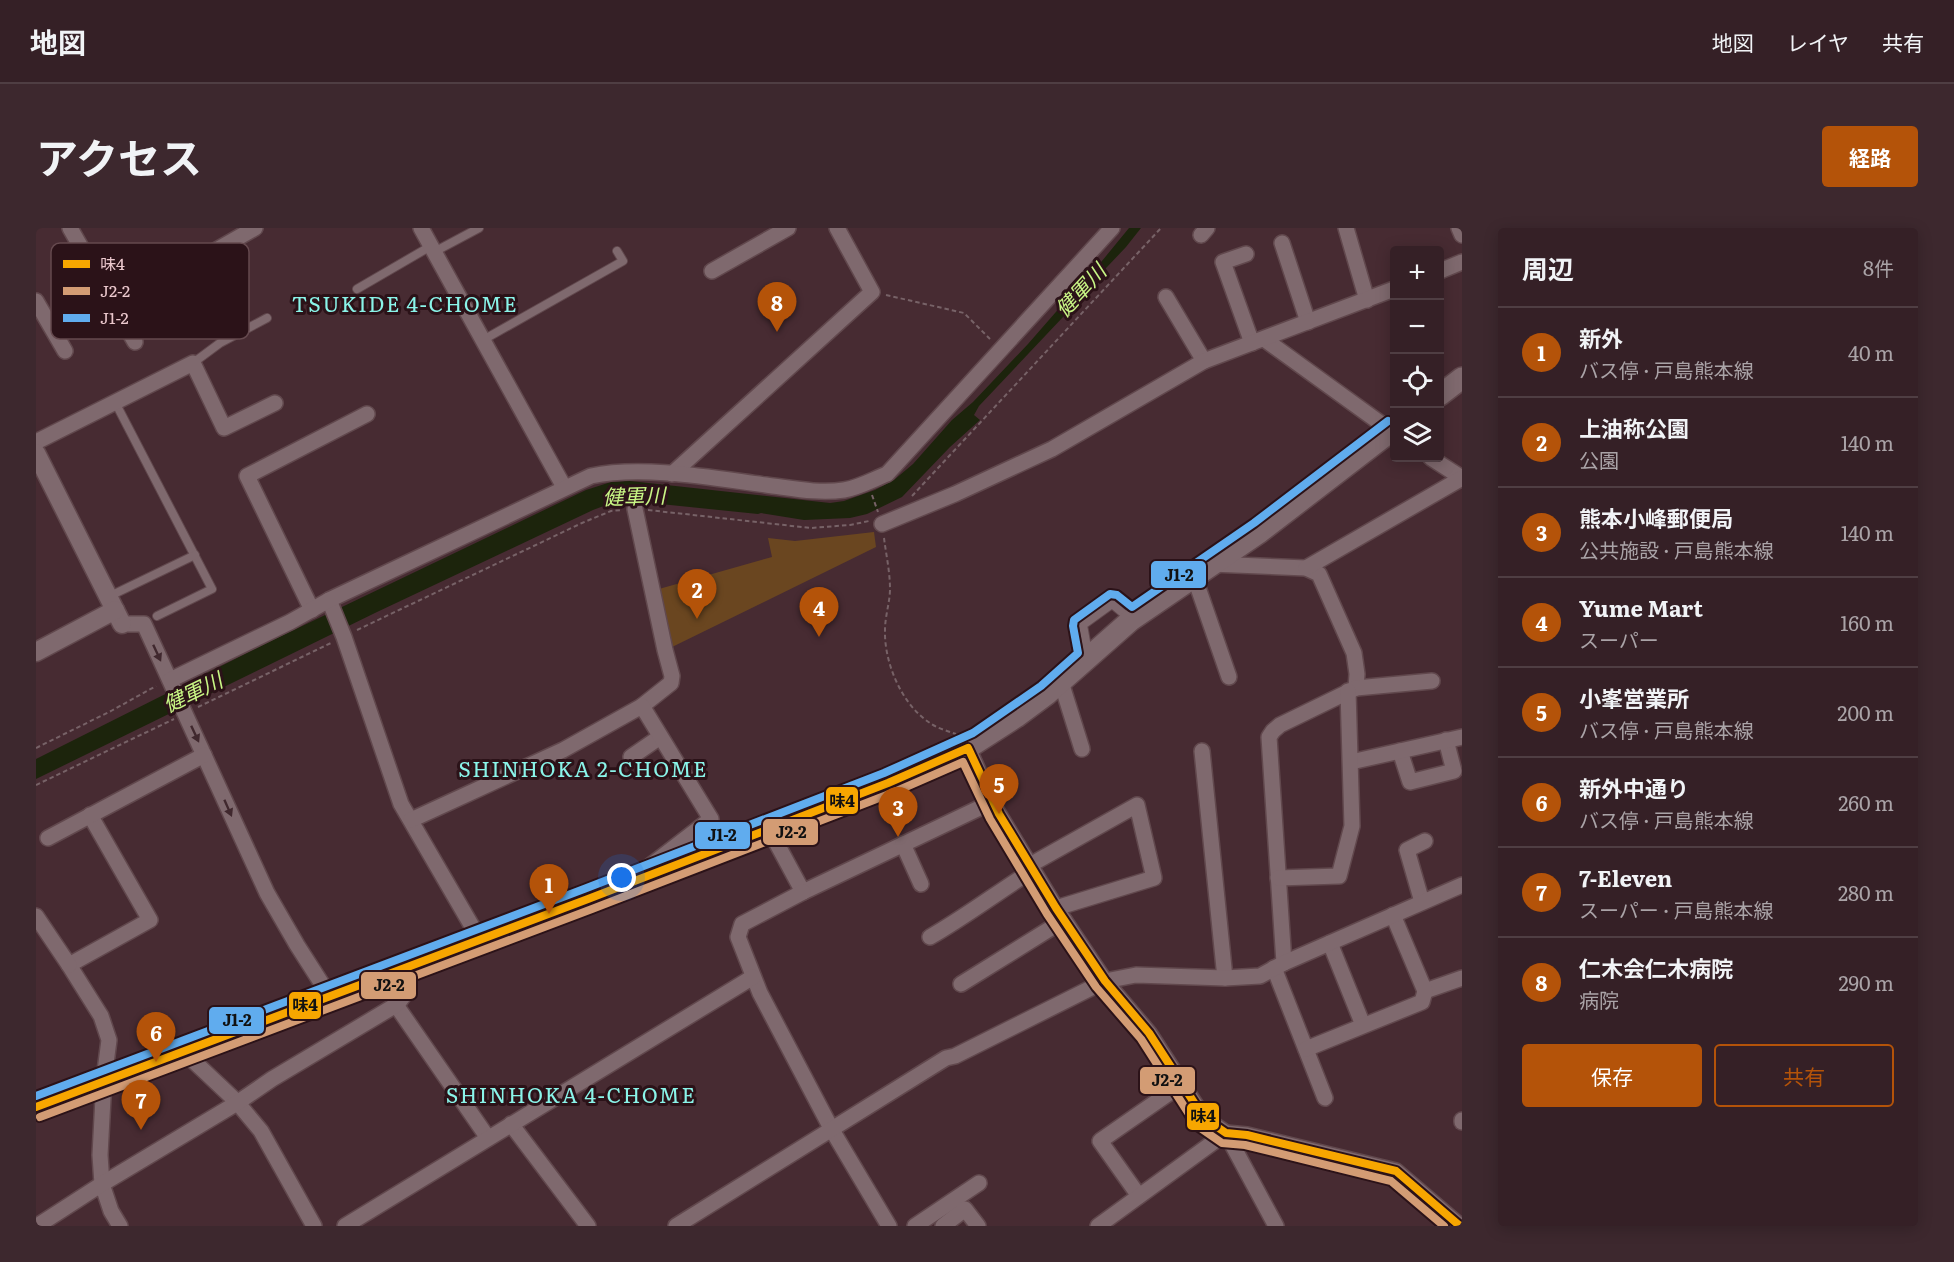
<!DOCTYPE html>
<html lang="ja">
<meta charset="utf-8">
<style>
:root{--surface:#352026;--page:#3d282e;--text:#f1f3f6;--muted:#aaa3a7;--line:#4f3e43;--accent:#b45309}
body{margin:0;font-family:Literata,"Noto Sans JP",serif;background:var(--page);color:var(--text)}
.controls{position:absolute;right:18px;top:18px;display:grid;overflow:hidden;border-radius:6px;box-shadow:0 3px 15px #0003}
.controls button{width:54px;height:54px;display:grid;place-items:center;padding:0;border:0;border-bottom:2px solid var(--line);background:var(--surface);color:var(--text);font:30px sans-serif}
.you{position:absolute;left:586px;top:650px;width:21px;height:21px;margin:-15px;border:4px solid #fff;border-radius:50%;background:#1a73e8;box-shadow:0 0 0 9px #1a73e833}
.badge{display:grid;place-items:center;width:39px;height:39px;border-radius:50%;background:var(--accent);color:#fff;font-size:20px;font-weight:700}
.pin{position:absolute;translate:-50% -50px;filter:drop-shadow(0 2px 3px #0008)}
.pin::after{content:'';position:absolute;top:32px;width:21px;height:18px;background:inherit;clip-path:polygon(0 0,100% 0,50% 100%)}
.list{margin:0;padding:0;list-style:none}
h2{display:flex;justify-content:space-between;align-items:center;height:78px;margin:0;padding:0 24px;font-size:26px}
h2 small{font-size:20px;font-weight:400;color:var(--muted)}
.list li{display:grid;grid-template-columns:39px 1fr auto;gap:18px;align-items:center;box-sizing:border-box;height:90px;padding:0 24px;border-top:2px solid var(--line)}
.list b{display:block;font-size:22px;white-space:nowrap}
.list p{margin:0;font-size:20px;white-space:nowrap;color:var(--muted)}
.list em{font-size:20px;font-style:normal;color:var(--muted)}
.actions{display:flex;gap:12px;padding:18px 24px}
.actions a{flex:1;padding:14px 0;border:2px solid var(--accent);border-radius:6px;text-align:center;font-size:21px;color:var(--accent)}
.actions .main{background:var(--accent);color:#fff}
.icon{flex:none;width:33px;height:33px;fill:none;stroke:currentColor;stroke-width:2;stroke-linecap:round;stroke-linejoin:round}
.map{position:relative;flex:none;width:1426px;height:998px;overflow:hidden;border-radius:6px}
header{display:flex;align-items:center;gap:36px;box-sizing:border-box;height:84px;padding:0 30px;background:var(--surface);border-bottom:2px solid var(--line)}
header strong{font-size:28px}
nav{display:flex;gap:33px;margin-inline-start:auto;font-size:21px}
.intro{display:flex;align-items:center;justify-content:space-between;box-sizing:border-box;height:144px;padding:0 36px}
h1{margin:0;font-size:42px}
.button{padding:15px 27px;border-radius:6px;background:var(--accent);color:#fff;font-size:21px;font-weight:700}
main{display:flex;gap:36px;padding:0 36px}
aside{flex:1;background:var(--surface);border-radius:6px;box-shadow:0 3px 15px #0003}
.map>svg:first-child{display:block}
</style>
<header>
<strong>地図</strong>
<nav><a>地図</a><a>レイヤ</a><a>共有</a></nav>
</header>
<div class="intro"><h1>アクセス</h1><a class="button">経路</a></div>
<main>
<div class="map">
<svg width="1426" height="998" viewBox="0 0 1426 998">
<rect width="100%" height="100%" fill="#472b32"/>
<path fill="#6a4620" d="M838,304L840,319L634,420L623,361L736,329L732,310L759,313Z"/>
<path fill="#1c240c" d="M1093,0H1105L1090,19L1033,79L1027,89L943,178L938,187L944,192L914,219L866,269L831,286L814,290L768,292L725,285L722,286L605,274L573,276L557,282L341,384L0,551V531L237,412L550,262L575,254L594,253L794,275L808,273L839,262L858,252L877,236L916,192L937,174L992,116L1026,77L1043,61Z"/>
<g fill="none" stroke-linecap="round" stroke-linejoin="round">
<defs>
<g id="service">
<path d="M398,24L443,0"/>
<path d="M321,61L395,18"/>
<path d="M447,112L587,33L581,23"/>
<path d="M157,135L184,115L231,90"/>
<path d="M79,174L176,361L121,388"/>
<path d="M74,368L159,327"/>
<path d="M1052,425L1047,397L1076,376L1094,391"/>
</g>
<g id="minor">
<path d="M34,0L99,114"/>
<path d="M385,0L528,259"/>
<path d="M1310,0L1331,72"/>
<path d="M1423,0L1426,7"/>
<path d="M1165,7L1171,0"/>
<path d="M1246,15L1272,94"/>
<path d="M1210,26L1187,34L1216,115"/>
<path d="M676,43L752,0"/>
<path d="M1404,43L1426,34"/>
<path d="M1130,69L1168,133"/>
<path d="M0,73L29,123"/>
<path d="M39,99L79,80L219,0"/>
<path d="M1228,111L1358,205"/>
<path d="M0,214L157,135L188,200L239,175"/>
<path d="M1395,230L1426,250"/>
<path d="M636,246L836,64L801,0"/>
<path d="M599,281L629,422L636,448L635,455L606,478"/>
<path d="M846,296L919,266L1016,221L1168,133L1358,61"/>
<path d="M1175,336L1270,340L1283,346L1318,425L1321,446L1320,460L1244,497L1237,503L1233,509L1248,735"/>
<path d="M1270,340L1426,250"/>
<path d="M1158,348L1193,449"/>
<path d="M293,372L308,409L365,576L444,712"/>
<path d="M276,382L211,248L331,186"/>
<path d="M86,396H108L231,665L261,717L293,767"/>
<path d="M134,452L254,394L293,372L555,248C607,237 677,250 730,257C755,260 782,266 808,262C822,260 838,251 851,246L1076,0"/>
<path d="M1025,454L1046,521"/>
<path d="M1320,460L1396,453"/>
<path d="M932,520L959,580L1020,680L1069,753L1113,805L1168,890L1190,905L1240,998"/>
<path d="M1166,523L1189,750"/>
<path d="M1364,523L1374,554L1418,543L1410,512"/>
<path d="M595,529L624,509"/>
<path d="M1315,534L1426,509"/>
<path d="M54,587L114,692L33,737L65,788L73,812L68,851L64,927L66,956L75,983L84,998"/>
<path d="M375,592L527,522L606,478L675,591L605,645"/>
<path d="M733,601L767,664L956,574"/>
<path d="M12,610L168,527"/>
<path d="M867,616L885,656"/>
<path d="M994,637L1101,577L1118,650L1020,680"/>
<path d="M1242,650L1303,648L1316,598L1312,463"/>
<path d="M767,664L706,696L702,709L724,765L796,902L853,998"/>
<path d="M1386,674L1371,622L1389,613"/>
<path d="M0,688L33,737"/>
<path d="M894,709C929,689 962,664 997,642"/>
<path d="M1294,715L1327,797"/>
<path d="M1238,740L1289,870"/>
<path d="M925,756L1028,692"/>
<path d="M1389,763L1426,750"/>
<path d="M360,777L452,910"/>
<path d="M1270,821L1386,774L1389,763L1357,687"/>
<path d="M148,824L200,873L225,903L278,998"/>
<path d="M1426,892V894"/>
<path d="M475,896L552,998"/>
<path d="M1103,968L1064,913L1146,856"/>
<path d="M1,998L66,956L201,875L236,851L360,777C374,763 370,758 366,740"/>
<path d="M309,998L717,749"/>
<path d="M640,998L910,830L919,828L1069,753L1100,747L1189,750L1224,748L1248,735L1426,657"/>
<path d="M879,998L943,955"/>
<path d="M907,998L929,981L942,998"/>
<path d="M1062,998L1190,905L1211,907L1360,943L1424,998"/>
</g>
<g id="tertiary">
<path d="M0,225L86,396"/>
<path d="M0,424L79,382"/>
</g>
<g id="secondary">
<path d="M1404,167L1426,150"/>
<path d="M0,879L552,671L852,555L932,520L980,489L1011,466L1095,392L1224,304L1358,201"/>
</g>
</defs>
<use href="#service" stroke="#61484d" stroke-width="10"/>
<use href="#minor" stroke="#61484d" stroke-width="18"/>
<use href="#tertiary" stroke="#61484d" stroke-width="21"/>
<use href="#secondary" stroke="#61484d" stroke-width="24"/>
<g stroke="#776267" stroke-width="2" stroke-dasharray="4.5 3" stroke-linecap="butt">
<path d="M850,67L928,85L954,111"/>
<path d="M836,267L842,284"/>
<path d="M876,268L1125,0"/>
<path d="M612,282L775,300L814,297L833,293"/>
<path d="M848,310C850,326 854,344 854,361C854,374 849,388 849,402C848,435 866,477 894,495C901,500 911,503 920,506"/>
<path d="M321,402L546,295L575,283L586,282"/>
<path d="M162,479L295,415"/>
<path d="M0,520L75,483L120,458"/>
<path d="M0,557L138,491"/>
</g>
<use href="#service" stroke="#7f696e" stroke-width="8"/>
<use href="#minor" stroke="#7f696e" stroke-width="15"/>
<use href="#tertiary" stroke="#7f696e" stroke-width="18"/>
<use href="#secondary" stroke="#7f696e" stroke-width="21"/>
<defs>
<path id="bus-1" d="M0,879L552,671L852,555L932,520L963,586L1020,680L1069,753L1113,805L1168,890L1190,905L1211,907L1360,943L1424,998"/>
<path id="bus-2" d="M4,889L556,681L856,565L927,534L954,591L1011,686L1060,759L1105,811L1160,897L1186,915L1209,917L1355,953L1408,998"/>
<path id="bus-3" d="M0,868L548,661L848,545L937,505L1005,458L1042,425L1037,398L1038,392L1074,366L1081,367L1096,379L1218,295L1352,193"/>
</defs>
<use href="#bus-1" stroke="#2b1218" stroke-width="12"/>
<use href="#bus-2" stroke="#2b1218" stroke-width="12"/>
<use href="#bus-3" stroke="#2b1218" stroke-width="12"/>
<use href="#bus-1" stroke="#f7a600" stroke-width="8"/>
<use href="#bus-2" stroke="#d39c74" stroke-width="8"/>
<use href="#bus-3" stroke="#60acee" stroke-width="8"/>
</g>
<defs><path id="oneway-solid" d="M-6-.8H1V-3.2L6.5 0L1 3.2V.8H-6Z" transform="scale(1.5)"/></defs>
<g fill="#40282e">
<use href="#oneway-solid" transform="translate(121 425) rotate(65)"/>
<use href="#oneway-solid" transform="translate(159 506) rotate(65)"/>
<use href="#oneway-solid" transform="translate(192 580) rotate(66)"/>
</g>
<g text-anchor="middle" stroke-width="6" stroke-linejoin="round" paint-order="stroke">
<g font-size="21" font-style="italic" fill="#c8f685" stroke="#2b1218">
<text transform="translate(1045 63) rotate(-47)" y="7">健軍川</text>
<text transform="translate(598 269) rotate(-2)" y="7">健軍川</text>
<text transform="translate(157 465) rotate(-26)" y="7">健軍川</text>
</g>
<g font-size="21" letter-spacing="1.5" fill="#8af4e9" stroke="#2b1218">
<text x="369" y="84">TSUKIDE 4-CHOME</text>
<text x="547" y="549">SHINHOKA 2-CHOME</text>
<text x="535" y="875">SHINHOKA 4-CHOME</text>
</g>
</g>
<rect x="15" y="15" width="198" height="96" rx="9" fill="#2b1218" stroke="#65494e" stroke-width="1.5"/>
<rect x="27" y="32" width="27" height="8" fill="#f7a600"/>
<rect x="27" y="59" width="27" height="8" fill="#d39c74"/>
<rect x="27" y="86" width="27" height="8" fill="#60acee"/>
<g font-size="16" fill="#ebc8cd">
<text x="64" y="42">味4</text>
<text x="64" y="69">J2-2</text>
<text x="64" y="96">J1-2</text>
</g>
<g stroke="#2b1218" stroke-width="2">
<rect x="1114" y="332" width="57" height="29" rx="6" fill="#60acee"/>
<rect x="789" y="558" width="34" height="29" rx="6" fill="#f7a600"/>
<rect x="726" y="590" width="57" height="28" rx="6" fill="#d39c74"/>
<rect x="658" y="593" width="57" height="29" rx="6" fill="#60acee"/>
<rect x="324" y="743" width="57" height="29" rx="6" fill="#d39c74"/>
<rect x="252" y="763" width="34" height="29" rx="6" fill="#f7a600"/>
<rect x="172" y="778" width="57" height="29" rx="6" fill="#60acee"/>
<rect x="1103" y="838" width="57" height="29" rx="6" fill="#d39c74"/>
<rect x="1150" y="874" width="34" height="29" rx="6" fill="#f7a600"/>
</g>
<g font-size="16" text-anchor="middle" font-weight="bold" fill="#111">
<text x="1143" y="353">J1-2</text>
<text x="806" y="579">味4</text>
<text x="755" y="610">J2-2</text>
<text x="686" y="613">J1-2</text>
<text x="353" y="763">J2-2</text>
<text x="269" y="783">味4</text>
<text x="201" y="798">J1-2</text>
<text x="1131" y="858">J2-2</text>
<text x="1167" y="894">味4</text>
</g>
</svg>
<div class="controls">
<button>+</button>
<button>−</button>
<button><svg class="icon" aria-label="locate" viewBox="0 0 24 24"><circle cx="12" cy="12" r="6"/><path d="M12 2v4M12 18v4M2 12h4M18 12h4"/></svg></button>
<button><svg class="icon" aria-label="layers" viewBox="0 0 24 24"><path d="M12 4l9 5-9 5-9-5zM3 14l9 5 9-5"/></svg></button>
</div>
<div class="you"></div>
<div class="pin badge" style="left:513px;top:686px">1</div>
<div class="pin badge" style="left:661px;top:391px">2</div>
<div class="pin badge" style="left:862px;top:609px">3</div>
<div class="pin badge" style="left:783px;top:409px">4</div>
<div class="pin badge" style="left:963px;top:586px">5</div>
<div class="pin badge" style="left:120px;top:834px">6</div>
<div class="pin badge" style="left:105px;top:902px">7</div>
<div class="pin badge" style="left:741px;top:104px">8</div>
</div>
<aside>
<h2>周辺<small>8件</small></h2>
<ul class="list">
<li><span class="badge">1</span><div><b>新外</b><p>バス停 · 戸島熊本線</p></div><em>40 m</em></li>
<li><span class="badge">2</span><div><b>上油称公園</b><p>公園</p></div><em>140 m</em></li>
<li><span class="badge">3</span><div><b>熊本小峰郵便局</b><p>公共施設 · 戸島熊本線</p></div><em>140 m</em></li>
<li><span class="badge">4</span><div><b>Yume Mart</b><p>スーパー</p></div><em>160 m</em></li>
<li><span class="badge">5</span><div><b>小峯営業所</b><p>バス停 · 戸島熊本線</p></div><em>200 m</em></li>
<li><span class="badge">6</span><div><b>新外中通り</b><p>バス停 · 戸島熊本線</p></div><em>260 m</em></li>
<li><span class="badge">7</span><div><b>7-Eleven</b><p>スーパー · 戸島熊本線</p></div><em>280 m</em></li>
<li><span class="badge">8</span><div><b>仁木会仁木病院</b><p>病院</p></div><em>290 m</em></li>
</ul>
<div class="actions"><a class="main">保存</a><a>共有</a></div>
</aside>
</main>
